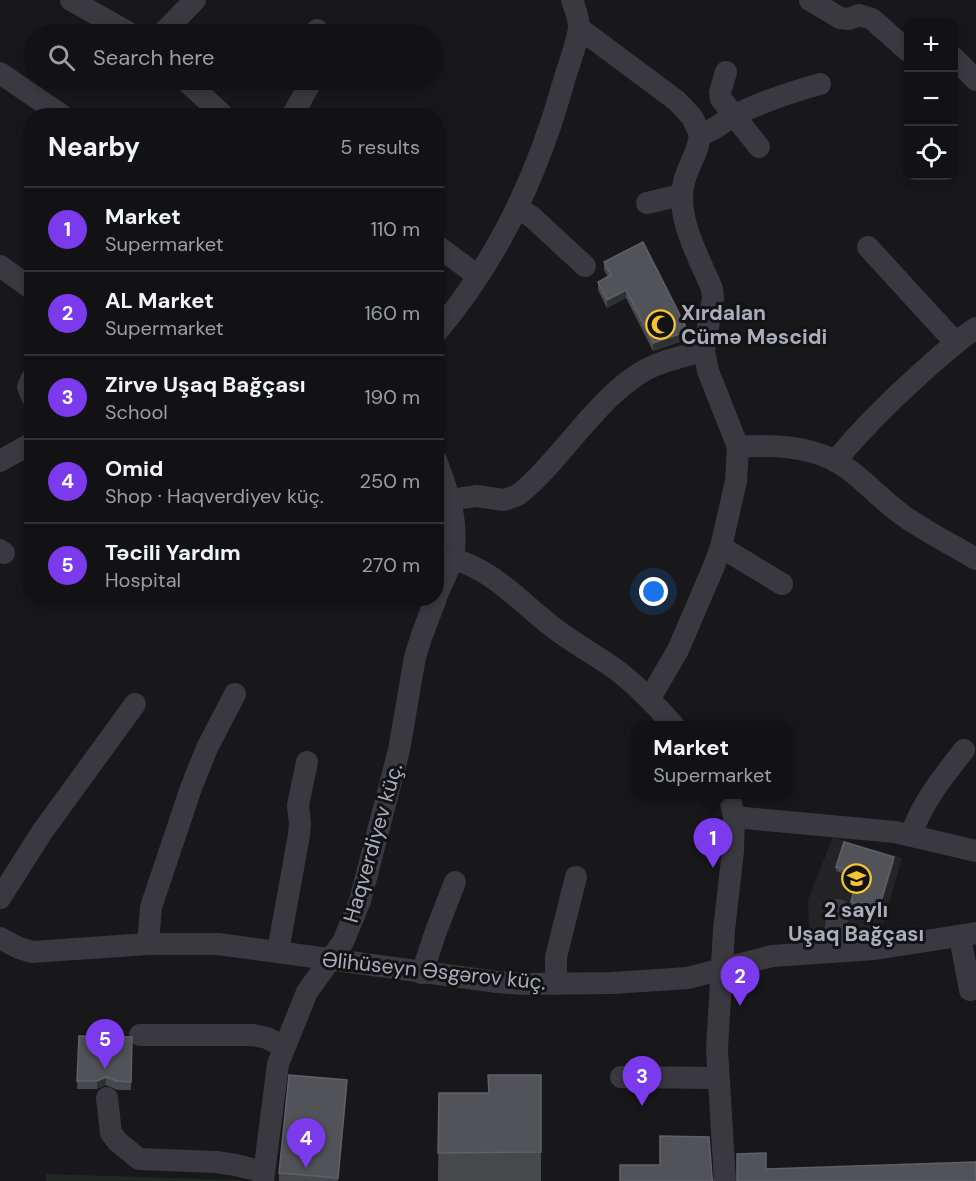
<!DOCTYPE html>
<meta charset="utf-8">
<style>
:root{--surface:#121214;--page:#1f2022;--text:#f1f3f6;--muted:#9c9ea0;--line:#313234;--accent:#7c3aed}
body{margin:0;font-family:"DM Sans",sans-serif;background:var(--page);color:var(--text)}
.controls{position:absolute;right:18px;top:18px;display:grid;overflow:hidden;border-radius:12px;box-shadow:0 3px 9px #0003}
.controls button{width:54px;height:54px;display:grid;place-items:center;padding:0;border:0;border-bottom:2px solid var(--line);background:var(--surface);color:var(--text);font:30px sans-serif}
.you{position:absolute;left:654px;top:592px;width:21px;height:21px;margin:-15px;border:4px solid #fff;border-radius:50%;background:#1a73e8;box-shadow:0 0 0 9px #1a73e833}
.badge{display:grid;place-items:center;width:39px;height:39px;border-radius:50%;background:var(--accent);color:#fff;font-size:20px;font-weight:700}
.pin{position:absolute;translate:-50% -50px;filter:drop-shadow(0 2px 3px #0008)}
.pin::after{content:'';position:absolute;top:32px;width:21px;height:18px;background:inherit;clip-path:polygon(0 0,100% 0,50% 100%)}
.popup{position:absolute;left:633px;top:721px;width:159px;height:78px;box-sizing:border-box;display:grid;place-content:center;border-radius:12px;background:var(--surface);filter:drop-shadow(0 2px 4px #0005);font-size:20px;white-space:nowrap;color:var(--muted)}
.popup b{font-size:22px;color:var(--text)}
.popup::after{content:'';position:absolute;left:50%;top:100%;margin-left:-12px;border:12px solid transparent;border-top-color:var(--surface)}
.list{margin:0;padding:0;list-style:none}
h2{display:flex;justify-content:space-between;align-items:center;height:78px;margin:0;padding:0 24px;font-size:26px}
h2 small{font-size:20px;font-weight:400;color:var(--muted)}
.list li{display:grid;grid-template-columns:39px 1fr auto;gap:18px;align-items:center;box-sizing:border-box;height:84px;padding:0 24px;border-top:2px solid var(--line)}
.list b{display:block;font-size:22px;white-space:nowrap}
.list p{margin:0;font-size:20px;white-space:nowrap;color:var(--muted)}
.list em{font-size:20px;font-style:normal;color:var(--muted)}
.icon{flex:none;width:33px;height:33px;fill:none;stroke:currentColor;stroke-width:2;stroke-linecap:round;stroke-linejoin:round}
.map{position:relative;flex:none;width:976px;height:1181px;overflow:hidden}
.search{position:absolute;background:var(--surface);box-shadow:0 3px 9px #0003;left:24px;top:24px;width:420px;height:66px;display:flex;align-items:center;gap:15px;box-sizing:border-box;padding:0 21px;border-radius:33px;color:var(--muted);font-size:22px}
.panel{position:absolute;background:var(--surface);box-shadow:0 3px 9px #0003;left:24px;top:108px;width:420px;height:498px;border-radius:24px}
.map>svg:first-child{display:block}
</style>
<div class="map">
<svg width="976" height="1181" viewBox="0 0 976 1181">
<rect width="100%" height="100%" fill="#18181a"/>
<path fill="#242427" d="M833,837L902,858L879,938L809,931L808,900Z"/>
<path fill="#1f2821" d="M46,1174L241,1180V1181H46Z"/>
<g fill="none" stroke-linecap="round" stroke-linejoin="round">
<g stroke="#39393f" stroke-width="22">
<path d="M71,0L131,34"/>
<path d="M810,0L840,18L849,19L859,15L872,19L908,51"/>
<path d="M579,28L677,101L692,117L700,134"/>
<path d="M317,30L319,34"/>
<path d="M162,34L195,0"/>
<path d="M954,58L976,80"/>
<path d="M726,72L720,92L721,99L759,147"/>
<path d="M0,73L63,116"/>
<path d="M185,80L224,116"/>
<path d="M292,116L312,80"/>
<path d="M647,203L681,195"/>
<path d="M518,208L532,217L585,266"/>
<path d="M436,245L478,276"/>
<path d="M868,247L955,342"/>
<path d="M0,266L32,289"/>
<path d="M436,333C497,261 538,174 563,84C567,69 578,42 579,27C579,18 575,8 572,0"/>
<path d="M32,378L28,387L32,397"/>
<path d="M738,447C774,444 818,446 848,469C867,483 882,500 901,514C924,531 951,544 976,559"/>
<path d="M436,460C449,495 459,521 453,559C494,570 521,603 554,628C572,642 592,653 611,666C635,683 655,704 674,726"/>
<path d="M0,461L32,443"/>
<path d="M835,461C861,430 889,402 919,375C938,358 955,342 976,328"/>
<path d="M450,500L476,496L504,500L518,495C562,460 597,396 647,369C665,360 684,356 704,351"/>
<path d="M721,547L782,584"/>
<path d="M0,550L4,553"/>
<path d="M436,553L453,559L436,597"/>
<path d="M650,698L678,650L714,566L721,547L736,481L738,447L708,371L704,351L713,298L712,289C699,257 675,217 684,182C688,165 699,152 700,134C715,131 723,121 737,114C764,101 791,92 820,84"/>
<path d="M734,817L895,832L976,851"/>
<path d="M911,835C922,802 943,777 964,750"/>
<path d="M0,898L42,832L135,704"/>
<path d="M960,937L970,990"/>
<path d="M0,938L19,948L32,952L148,944H218L497,982L524,984L612,983L688,978L772,956L875,949L976,933"/>
<path d="M148,944L151,907L191,788L207,748L235,694"/>
<path d="M278,951L299,835L300,824L298,805L307,762"/>
<path d="M833,952L838,910"/>
<path d="M422,973L436,931L455,882"/>
<path d="M556,984V957L576,877"/>
<path d="M140,1035H253L267,1038L284,1047"/>
<path d="M621,1077L717,1078"/>
<path d="M107,1098L111,1133L118,1142L139,1159L216,1162L236,1165L264,1172"/>
<path d="M263,1181L278,1064L307,992L343,942L360,901L399,750L415,657L422,635L436,598"/>
<path d="M725,1181L717,1049L724,930L733,851L734,817L729,794"/>
</g>
</g>
<g fill="#46484c">
<path d="M604,262L688,339L653,351L626,298L607,308L598,290V282L608,277L604,270Z"/>
<path d="M894,862L878,915L851,907V902L857,878L836,871V867Z"/>
<path d="M79,1036L132,1037L131,1090H117L106,1085L97,1089H77Z"/>
<path d="M541,1075V1181H438L439,1093H488Z"/>
<path d="M347,1088L338,1181H279V1173Z"/>
</g>
<g fill="#2f3033">
<path d="M626,290V298L607,308V300Z"/>
<path d="M688,331V339L653,351V343Z"/>
<path d="M894,857V862L878,915V911Z"/>
<path d="M106,1077V1085L97,1089V1081Z"/>
<path d="M347,1080V1088L338,1181V1178Z"/>
</g>
<g fill="#515358" stroke="#5f6167" stroke-width="1.5">
<path d="M643,242L688,331L653,343L626,290L607,300L598,282L611,275L604,262Z"/>
<path d="M844,842L894,857L878,911L851,902L858,874L836,867Z"/>
<path d="M79,1036L132,1037L131,1082L117,1081L106,1077L97,1081H77Z"/>
<path d="M289,1075L347,1080L338,1178L279,1173Z"/>
<path d="M488,1075H541V1152L438,1153L439,1093H489Z"/>
<path d="M660,1136L709,1137L712,1177L713,1181H620V1165H660Z"/>
<path d="M766,1153V1169L976,1162V1181H737V1154Z"/>
</g>
<defs>
<symbol id="mosque-ring" viewBox="-11 -11 22 22"><circle r="9.5" fill="#131315" stroke="#f7c532" stroke-width="1.5"/><path d="M3.5-4.9A6 6 0 1 0 3.5 4.9A5 5 0 1 1 3.5-4.9Z" fill="#f7c532"/></symbol>
<symbol id="school-ring" viewBox="-11 -11 22 22"><circle r="9.5" fill="#131315" stroke="#f7c532" stroke-width="1.5"/><path d="M0-5L7-2L0 1L-7-2ZM-4 1L0 2.5L4 1V4Q0 6-4 4Z" fill="#f7c532"/></symbol>
</defs>
<g fill-rule="evenodd">
<use href="#mosque-ring" x="644" y="308" width="33" height="33"/>
<use href="#school-ring" x="840" y="862" width="33" height="33"/>
</g>
<g text-anchor="middle" stroke-width="6" stroke-linejoin="round" paint-order="stroke">
<g font-size="21" font-weight="bold" fill="#aaadba" stroke="#131315" text-anchor="start">
<text x="681" y="320">Xırdalan<tspan x="681" dy="24">Cümə Məscidi</tspan></text>
<text x="856" y="917" text-anchor="middle">2 saylı<tspan x="856" dy="24">Uşaq Bağçası</tspan></text>
</g>
<g font-size="21" fill="#aaadba" stroke="#131315">
<text transform="translate(373 843) rotate(-74)" y="7">Haqverdiyev küç.</text>
<text transform="translate(434 971) rotate(6)" y="7">Əlihüseyn Əsgərov küç.</text>
</g>
</g>
</svg>
<div class="controls">
<button>+</button>
<button>−</button>
<button><svg class="icon" aria-label="locate" viewBox="0 0 24 24"><circle cx="12" cy="12" r="6"/><path d="M12 2v4M12 18v4M2 12h4M18 12h4"/></svg></button>
</div>
<div class="you"></div>
<div class="pin badge" style="left:713px;top:868px">1</div>
<div class="popup"><b>Market</b>Supermarket</div>
<div class="pin badge" style="left:740px;top:1006px">2</div>
<div class="pin badge" style="left:642px;top:1106px">3</div>
<div class="pin badge" style="left:306px;top:1168px">4</div>
<div class="pin badge" style="left:105px;top:1069px">5</div>
<div class="search"><svg class="icon" aria-label="search" viewBox="0 0 24 24"><circle cx="10" cy="10" r="6"/><path d="M15 15l6 6"/></svg>Search here</div>
<section class="panel">
<h2>Nearby<small>5 results</small></h2>
<ul class="list">
<li><span class="badge">1</span><div><b>Market</b><p>Supermarket</p></div><em>110 m</em></li>
<li><span class="badge">2</span><div><b>AL Market</b><p>Supermarket</p></div><em>160 m</em></li>
<li><span class="badge">3</span><div><b>Zirvə Uşaq Bağçası</b><p>School</p></div><em>190 m</em></li>
<li><span class="badge">4</span><div><b>Omid</b><p>Shop · Haqverdiyev küç.</p></div><em>250 m</em></li>
<li><span class="badge">5</span><div><b>Təcili Yardım</b><p>Hospital</p></div><em>270 m</em></li>
</ul>
</section>
</div>
